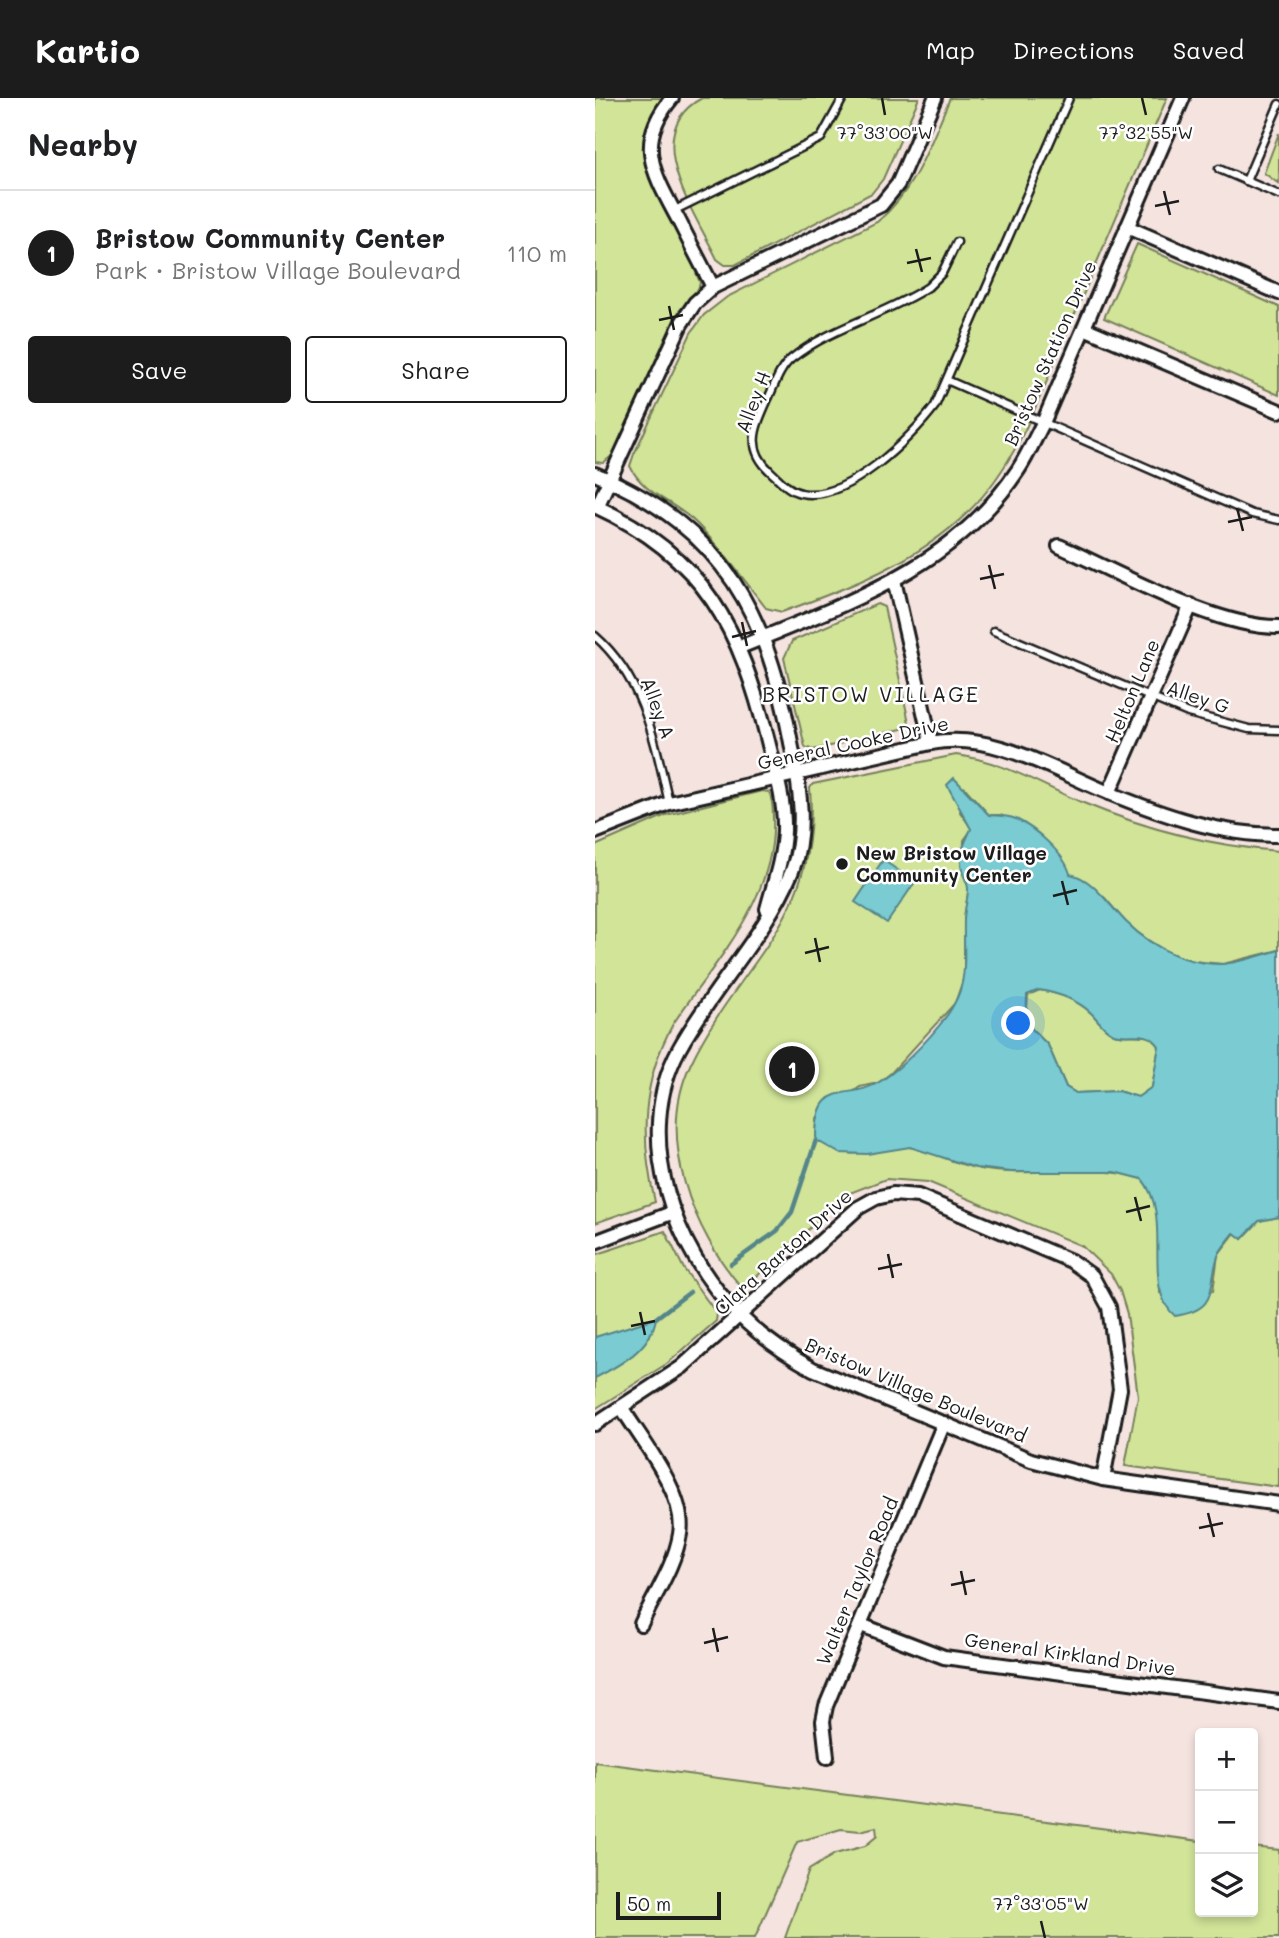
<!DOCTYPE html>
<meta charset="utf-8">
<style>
:root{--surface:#fff;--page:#f6f6f6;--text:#202124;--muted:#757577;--line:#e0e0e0;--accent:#1c1c1c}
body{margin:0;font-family:Mali,sans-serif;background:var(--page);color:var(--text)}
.controls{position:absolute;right:21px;bottom:21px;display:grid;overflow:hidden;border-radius:7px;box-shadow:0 4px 10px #0003}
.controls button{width:63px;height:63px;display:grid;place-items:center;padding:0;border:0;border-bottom:2px solid var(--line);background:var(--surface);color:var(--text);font:35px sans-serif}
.scale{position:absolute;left:21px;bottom:18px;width:105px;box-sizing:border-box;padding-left:7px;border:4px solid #1c1c1c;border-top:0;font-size:19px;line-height:24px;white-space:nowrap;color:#1c1c1c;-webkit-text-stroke:5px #fff;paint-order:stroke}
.you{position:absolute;left:424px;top:926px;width:24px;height:24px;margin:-18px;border:5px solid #fff;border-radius:50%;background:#1a73e8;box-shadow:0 0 0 10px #1a73e833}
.badge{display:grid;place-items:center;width:46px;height:46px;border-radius:50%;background:var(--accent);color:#fff;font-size:23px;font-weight:700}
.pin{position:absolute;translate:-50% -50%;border:4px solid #fff;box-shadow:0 2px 7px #0006}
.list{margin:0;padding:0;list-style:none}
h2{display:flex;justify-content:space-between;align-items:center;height:91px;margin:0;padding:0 28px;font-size:30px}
h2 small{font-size:23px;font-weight:400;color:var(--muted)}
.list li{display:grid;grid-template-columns:46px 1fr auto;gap:21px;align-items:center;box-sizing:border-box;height:126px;padding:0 28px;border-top:2px solid var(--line)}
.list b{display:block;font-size:26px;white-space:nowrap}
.list p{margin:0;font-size:23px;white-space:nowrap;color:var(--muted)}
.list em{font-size:23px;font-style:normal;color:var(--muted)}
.actions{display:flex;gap:14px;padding:21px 28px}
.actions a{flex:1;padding:16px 0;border:2px solid var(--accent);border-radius:7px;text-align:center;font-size:24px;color:var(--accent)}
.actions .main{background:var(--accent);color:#fff}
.icon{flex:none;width:38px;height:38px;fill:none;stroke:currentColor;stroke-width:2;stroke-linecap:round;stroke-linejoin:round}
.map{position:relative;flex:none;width:684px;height:1840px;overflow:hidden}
header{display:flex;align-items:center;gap:42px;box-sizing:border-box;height:98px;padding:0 35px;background:var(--accent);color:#fff}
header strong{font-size:33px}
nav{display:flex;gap:38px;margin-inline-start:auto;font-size:24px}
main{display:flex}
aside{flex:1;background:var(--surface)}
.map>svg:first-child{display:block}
</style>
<header>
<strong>Kartio</strong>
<nav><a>Map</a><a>Directions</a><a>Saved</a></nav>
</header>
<main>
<aside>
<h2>Nearby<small></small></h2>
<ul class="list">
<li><span class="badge">1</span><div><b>Bristow Community Center</b><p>Park · Bristow Village Boulevard</p></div><em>110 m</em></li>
</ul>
<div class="actions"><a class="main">Save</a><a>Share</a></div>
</aside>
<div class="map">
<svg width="684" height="1840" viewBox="0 0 684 1840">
<rect width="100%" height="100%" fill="#f4e3df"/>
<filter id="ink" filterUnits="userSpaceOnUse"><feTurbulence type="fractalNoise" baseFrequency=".0143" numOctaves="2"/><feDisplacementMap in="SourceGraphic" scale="14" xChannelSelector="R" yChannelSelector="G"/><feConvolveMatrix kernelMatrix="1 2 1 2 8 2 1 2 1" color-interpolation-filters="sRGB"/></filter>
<g filter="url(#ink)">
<g fill="#d1e498" stroke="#76805a" stroke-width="2">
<path d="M0,0H70L51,43L105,185L102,194L84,213L19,356L8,365L0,364Z"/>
<path d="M107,0H324L288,81L277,95L140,167H130L122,161C101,117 42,34 107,0Z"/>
<path d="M355,0H572C540,75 508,150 476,225C448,290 425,363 373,414C324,463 251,491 187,514L171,510C148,481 128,452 101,425C80,404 48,396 35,368L39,356L96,235L109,217L132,199L282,124C321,92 335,45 355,0Z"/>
<path d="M684,35V86L669,75Z"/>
<path d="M542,146L684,209V297L509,220Z"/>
<path d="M282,506L289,509L315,629L218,652L210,649L189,560L197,543Z"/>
<path d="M361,657C405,662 446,687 486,704C551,731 614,748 684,753V852L628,866L597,863L568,852L536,831L510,800L475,776L406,717H394L370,690L365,714L377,731L369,742L368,774L374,789L369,821V879L360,905L296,975L283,985L265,989L222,1020L221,1042C269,1070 272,1045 314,1049C336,1052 359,1066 381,1070C436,1082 495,1063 548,1081C571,1111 564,1159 565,1195L618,1193L623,1157L640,1135L647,1141L664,1123L684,1119V1389L530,1368L543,1298L532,1216L525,1193L516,1176L487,1148L333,1084L291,1081L252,1096L148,1191C98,1134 60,1040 96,965C146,861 225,823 215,690L218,686Z"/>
<path d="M167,693L174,694C178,702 178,711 178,720C182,800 120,863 78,926C46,984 45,1040 60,1104L0,1125V748L71,717Z"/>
<path d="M445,892C462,895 481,901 495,914C504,922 507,931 519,936C536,941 552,931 564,948L557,989L543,999L523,993L481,995L471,989L453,947L431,925L433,897Z"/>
<path d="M70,1133L89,1171L122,1216L121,1223L73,1265L0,1311V1157Z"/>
<path d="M0,1664L605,1743V1814H658V1749L684,1752V1840H190L214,1772L240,1756L270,1748L282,1738L281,1729L265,1733L246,1731L202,1744L160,1840H0Z"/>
</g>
<g fill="#7acbd2" stroke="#548589" stroke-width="2" fill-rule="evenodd">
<path d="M359,680L394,717C403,718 412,717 421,721C440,730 470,756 475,776C493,779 508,798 520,812C546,843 584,866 626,866C645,865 666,857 684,852V1119L664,1123L647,1141L639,1135C634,1142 626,1150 623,1158C612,1191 625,1211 580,1218C545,1188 579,1120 547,1081L520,1074H416L381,1070L315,1049L272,1056L244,1055L221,1042C221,978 252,1005 286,983C309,968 346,930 359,906C374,880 368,851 369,822C369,812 373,801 373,791C373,786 370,781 368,776C362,757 369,747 376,731L352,687ZM444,892C462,895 481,901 495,914C504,922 507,931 519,936C536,941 552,930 564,948L557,989L543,999L523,993L481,995L471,989L453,947L431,925L432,897Z"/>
<path d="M288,762L320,784L292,825L260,804Z"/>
<path d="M61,1220C56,1251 25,1267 0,1280V1239Z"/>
</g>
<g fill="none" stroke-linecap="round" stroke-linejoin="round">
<g stroke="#548589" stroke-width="4.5">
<path d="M136,1166L182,1133L197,1114L221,1042"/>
<path d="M61,1220L95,1194"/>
</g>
<defs>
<g id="service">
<path d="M624,71L684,97"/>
<path d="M651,83L684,6"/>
<path d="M78,113L226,40L248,0"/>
<path d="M362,144L347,175L333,189C290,217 236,229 196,261C184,271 179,289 172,303C160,331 150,350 176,374C185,382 194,393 206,395C251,405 316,340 340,308L474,0"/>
<path d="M354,283L657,416L684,422"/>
<path d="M399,533L593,615L654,631L684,632"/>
<path d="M0,538C49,581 60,644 74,705"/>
</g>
<g id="minor">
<path d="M77,0C39,45 59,76 83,121C94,143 106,166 118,189"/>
<path d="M532,129L684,195"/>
<path d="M489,230L684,313"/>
<path d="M0,376C131,431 173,518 197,650C205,690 212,734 197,773C170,838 118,889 84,951C37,1038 78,1151 144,1217C166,1239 191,1256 218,1271L436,1362L508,1381L684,1406"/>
<path d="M0,408C110,458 145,531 173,643C180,672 190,702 189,733C188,759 179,785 172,811"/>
<path d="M2,409L86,226L100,205L118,189L286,107L303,86L340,0"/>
<path d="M464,448C523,474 621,530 684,529"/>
<path d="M299,482L336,645"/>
<path d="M145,549C249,506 358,471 423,372C433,357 440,340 448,325L588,0"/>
<path d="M514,695L596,507"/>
<path d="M0,734L74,705L336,645C398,633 458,672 514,695C568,717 624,737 684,737"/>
<path d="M0,1144L79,1114"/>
<path d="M27,1310C47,1343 92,1397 85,1436C80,1467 59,1498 46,1526"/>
<path d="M0,1326L87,1269L263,1110L281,1100L298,1096L323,1098L476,1163L497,1178L514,1209L525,1291L508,1381"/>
<path d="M266,1527L349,1559L684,1604"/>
<path d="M232,1659L228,1623L231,1608L349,1325"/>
</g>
</defs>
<use href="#service" stroke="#1c1c1c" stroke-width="11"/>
<use href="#minor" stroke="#1c1c1c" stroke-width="18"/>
<use href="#service" stroke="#fff" stroke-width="6"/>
<use href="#minor" stroke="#fff" stroke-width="12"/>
</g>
</g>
<path fill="none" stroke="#1c1c1c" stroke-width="2.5" d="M287,0L290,17M547,0L551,17M569,93L575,117M560,108L584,103M321,151L327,174M312,165L336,160M74,208L79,232M64,222L88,217M642,410L648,433M633,424L657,419M394,467L400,491M385,481L409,476M147,524L152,548M137,539L161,533M467,783L473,807M458,798L482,792M220,840L225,864M210,855L234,849M540,1099L546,1123M531,1114L555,1108M293,1156L298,1180M283,1171L307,1166M45,1214L50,1237M36,1228L60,1223M613,1415L619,1439M604,1430L628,1425M366,1473L371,1497M356,1487L380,1482M118,1530L123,1554M109,1545L133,1539M446,1823L450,1840"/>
<circle fill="#1c1c1c" stroke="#fff" stroke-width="2.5" cx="247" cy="766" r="7"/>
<g text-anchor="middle" stroke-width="5" stroke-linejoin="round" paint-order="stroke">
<g font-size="19" fill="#1c1c1c" stroke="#fff">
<text transform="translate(455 255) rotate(-66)" y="7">Bristow Station Drive</text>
<text transform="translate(158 304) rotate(-69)" y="7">Alley H</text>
<text transform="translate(537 593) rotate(-67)" y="7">Helton Lane</text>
<text transform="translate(603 599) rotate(19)" y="7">Alley G</text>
<text transform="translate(63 610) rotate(70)" y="7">Alley A</text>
<text transform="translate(258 645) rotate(-12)" y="7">General Cooke Drive</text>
<text transform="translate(188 1154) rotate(-42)" y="7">Clara Barton Drive</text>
<text transform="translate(321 1292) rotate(23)" y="7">Bristow Village Boulevard</text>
<text transform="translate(262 1483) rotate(-67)" y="7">Walter Taylor Road</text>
<text transform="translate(475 1556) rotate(8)" y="7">General Kirkland Drive</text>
</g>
<g font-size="19" font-weight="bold" fill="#1c1c1c" stroke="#fff" text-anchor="start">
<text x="261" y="762">New Bristow Village<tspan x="261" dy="22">Community Center</tspan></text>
</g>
<g font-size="21" letter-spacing="2" fill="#1c1c1c" stroke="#fff">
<text x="276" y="604">BRISTOW VILLAGE</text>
</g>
</g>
<g font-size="18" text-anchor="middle" fill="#1c1c1c" stroke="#fff" stroke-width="5" stroke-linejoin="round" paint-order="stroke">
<text x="290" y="41">77°33'00"W</text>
<text x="551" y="41">77°32'55"W</text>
<text x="446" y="1812">77°33'05"W</text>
</g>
</svg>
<div class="controls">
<button>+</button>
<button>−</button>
<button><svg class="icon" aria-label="layers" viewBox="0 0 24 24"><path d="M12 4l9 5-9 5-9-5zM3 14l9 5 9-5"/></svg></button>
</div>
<div class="scale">50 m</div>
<div class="you"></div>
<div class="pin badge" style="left:197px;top:971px">1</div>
</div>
</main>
